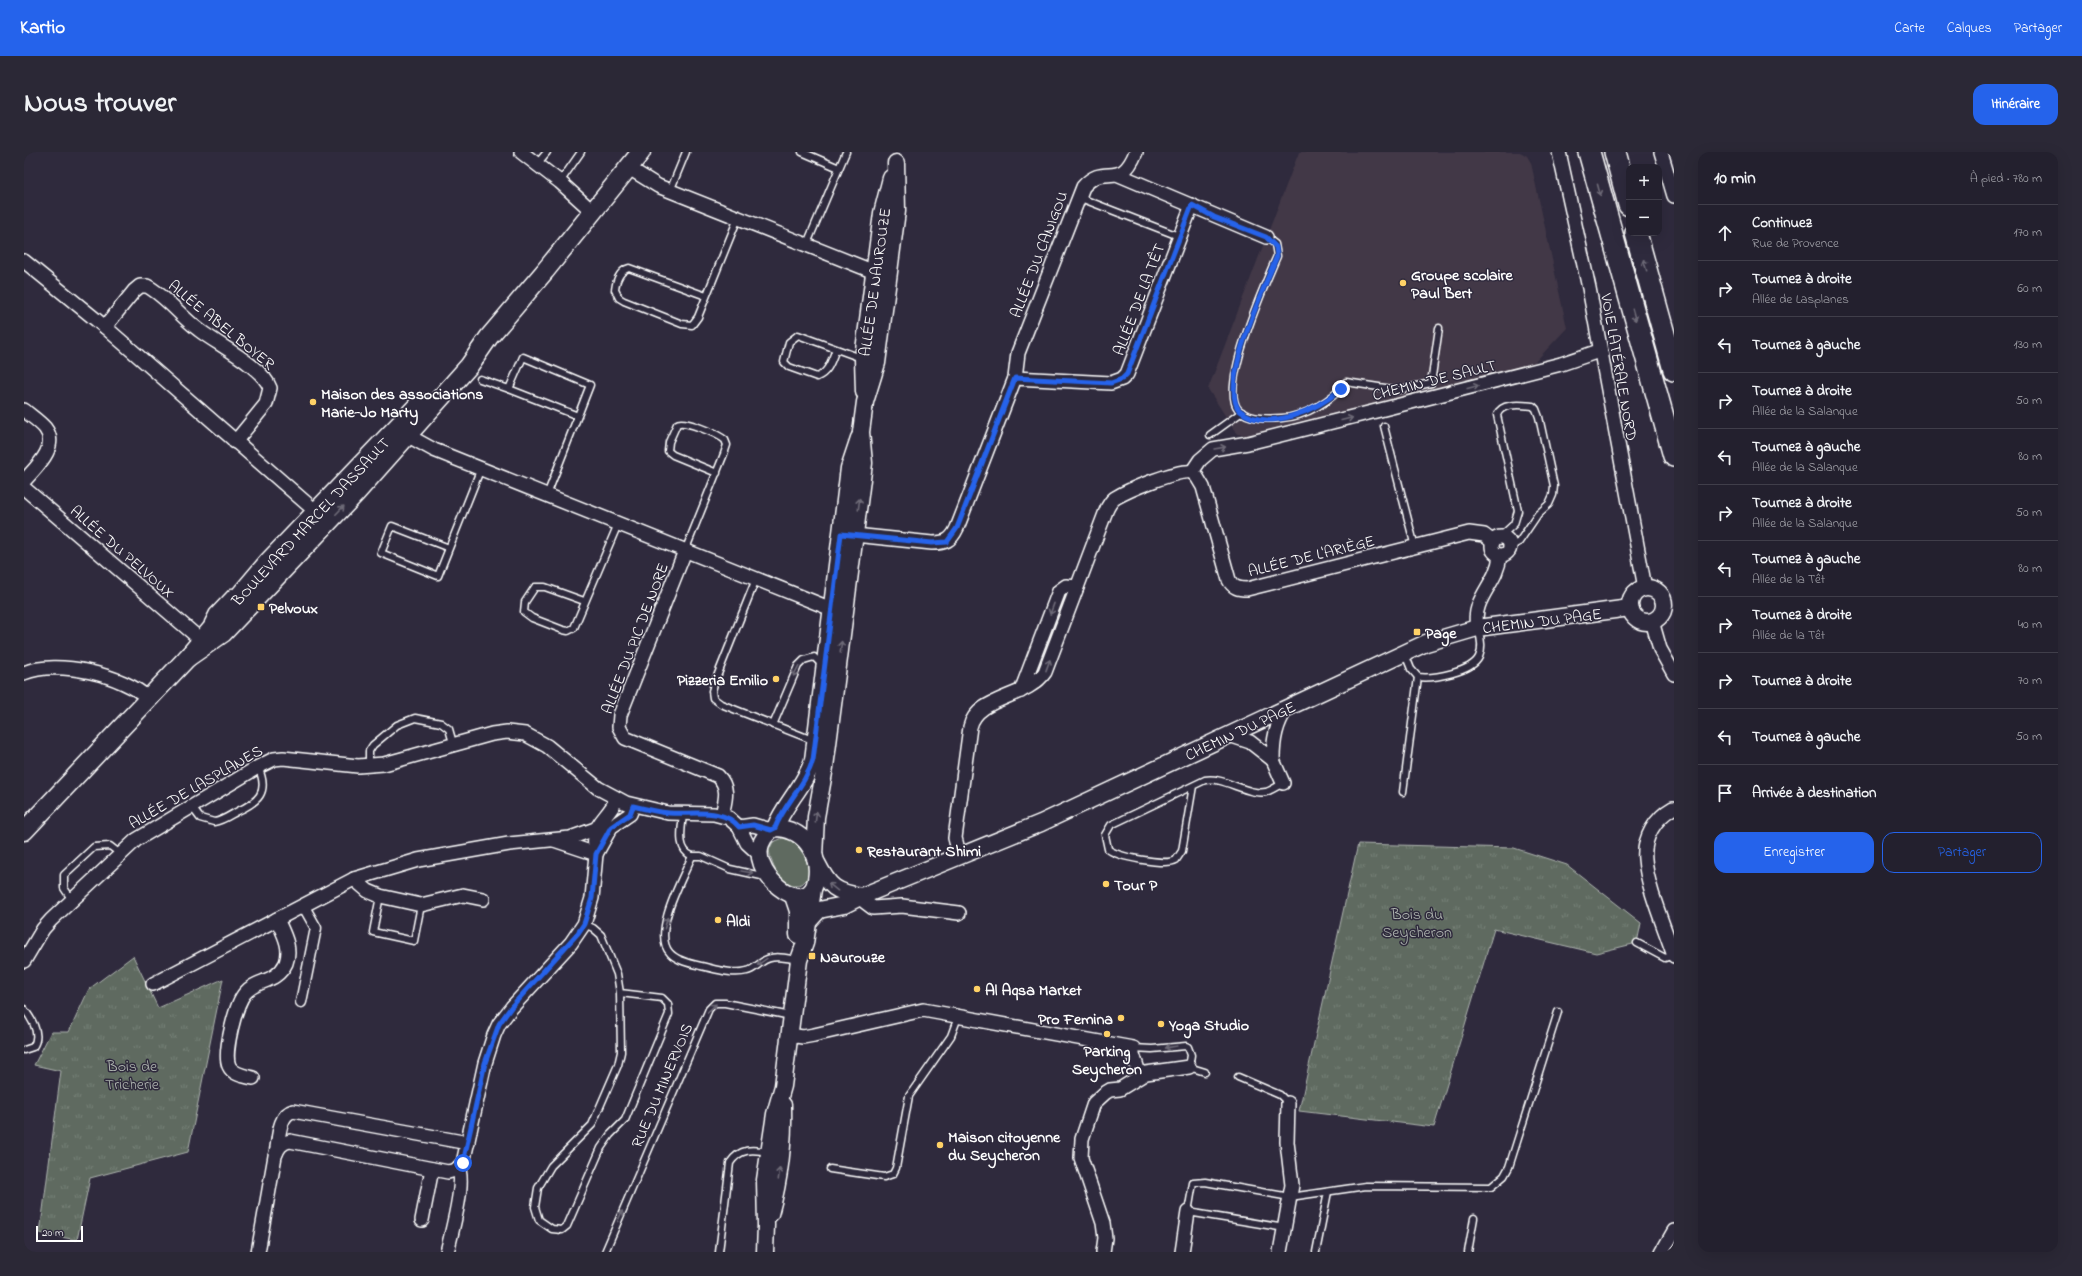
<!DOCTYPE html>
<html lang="fr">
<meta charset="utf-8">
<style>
:root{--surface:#23202e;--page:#2b2836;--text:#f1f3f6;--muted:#a3a3aa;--line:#403e4a;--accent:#2563eb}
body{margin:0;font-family:"Indie Flower",sans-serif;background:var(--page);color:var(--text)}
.controls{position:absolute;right:12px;top:12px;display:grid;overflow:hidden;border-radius:8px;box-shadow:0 4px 16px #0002}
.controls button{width:36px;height:36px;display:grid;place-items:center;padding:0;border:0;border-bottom:1px solid var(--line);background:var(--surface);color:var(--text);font:20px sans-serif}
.scale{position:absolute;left:12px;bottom:10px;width:47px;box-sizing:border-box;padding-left:4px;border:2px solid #fff;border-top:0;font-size:11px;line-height:14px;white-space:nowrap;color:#fff;-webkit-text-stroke:3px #2f2a3d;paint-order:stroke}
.stop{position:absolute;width:12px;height:12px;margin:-9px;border:3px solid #2563eb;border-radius:50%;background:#fff}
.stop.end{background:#2563eb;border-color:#fff;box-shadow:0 1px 4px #0008}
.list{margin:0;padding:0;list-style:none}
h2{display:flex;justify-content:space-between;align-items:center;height:52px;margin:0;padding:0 16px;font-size:17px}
h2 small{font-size:13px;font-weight:400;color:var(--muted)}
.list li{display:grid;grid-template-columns:26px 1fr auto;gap:12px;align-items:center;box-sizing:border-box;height:56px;padding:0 16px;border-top:1px solid var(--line)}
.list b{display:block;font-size:15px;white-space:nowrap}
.list p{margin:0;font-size:13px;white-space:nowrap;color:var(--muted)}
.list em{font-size:13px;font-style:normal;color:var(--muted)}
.actions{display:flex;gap:8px;padding:12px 16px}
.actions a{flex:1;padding:9px 0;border:1px solid var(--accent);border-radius:12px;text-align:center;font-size:14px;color:var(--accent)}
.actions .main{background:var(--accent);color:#fff}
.icon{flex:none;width:22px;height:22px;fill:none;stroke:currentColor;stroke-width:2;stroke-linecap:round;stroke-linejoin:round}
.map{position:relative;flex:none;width:1650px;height:1100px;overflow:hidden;border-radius:12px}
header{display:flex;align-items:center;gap:24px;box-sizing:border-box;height:56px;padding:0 20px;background:var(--accent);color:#fff}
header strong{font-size:19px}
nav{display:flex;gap:22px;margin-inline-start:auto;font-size:14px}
.intro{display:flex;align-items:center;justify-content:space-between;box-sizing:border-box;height:96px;padding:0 24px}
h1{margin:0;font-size:28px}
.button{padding:10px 18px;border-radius:12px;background:var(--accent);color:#fff;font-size:14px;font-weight:700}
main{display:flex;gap:24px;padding:0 24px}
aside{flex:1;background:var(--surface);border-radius:12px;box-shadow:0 4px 16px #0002}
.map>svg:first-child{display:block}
</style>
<header>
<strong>Kartio</strong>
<nav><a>Carte</a><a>Calques</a><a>Partager</a></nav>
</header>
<div class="intro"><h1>Nous trouver</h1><a class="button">Itinéraire</a></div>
<main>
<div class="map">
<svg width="1650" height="1100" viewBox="0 0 1650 1100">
<defs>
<pattern id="park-tufts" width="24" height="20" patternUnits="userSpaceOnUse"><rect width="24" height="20" fill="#5f6b60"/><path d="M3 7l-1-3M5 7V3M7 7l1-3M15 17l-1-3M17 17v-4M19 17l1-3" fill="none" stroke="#778178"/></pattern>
</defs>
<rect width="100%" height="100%" fill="#2f2a3d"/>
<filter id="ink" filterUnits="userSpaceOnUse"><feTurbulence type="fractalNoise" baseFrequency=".025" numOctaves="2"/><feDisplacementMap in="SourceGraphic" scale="8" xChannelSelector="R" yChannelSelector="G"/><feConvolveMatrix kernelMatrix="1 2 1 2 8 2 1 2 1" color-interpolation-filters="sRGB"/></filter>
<g filter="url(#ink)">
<path fill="#423847" d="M1275,0H1496L1503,4L1507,11L1543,176L1509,212L1224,284L1213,282L1184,237Z"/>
<path fill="#5f6b60" stroke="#afb5b0" d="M759,686C775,689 786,709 785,725L778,732C757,738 748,715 745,698L749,690Z"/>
<g fill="url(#park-tufts)" stroke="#afb5b0">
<path d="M1334,692L1490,696L1543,713L1617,771L1613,791L1572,801L1470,777L1410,975L1275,959Z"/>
<path d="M109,804L134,856L199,827L164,1000L66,1026L53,1088L16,1081L37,919L10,913L27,880H45L65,837Z"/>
</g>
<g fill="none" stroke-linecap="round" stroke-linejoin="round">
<defs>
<g id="service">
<path d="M778,0L815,16"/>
<path d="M513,12L523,0"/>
<path d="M536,30L557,0"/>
<path d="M646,39L662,0"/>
<path d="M1054,45L1157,85"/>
<path d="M1242,85L1251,92L1253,104C1242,130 1195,234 1214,257C1224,268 1245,267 1258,266C1281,265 1309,248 1322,230L1374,238L1407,231L1415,176"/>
<path d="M782,94L822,0"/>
<path d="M682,144L605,116C595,119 592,129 591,138L595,146L600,149L658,172L668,173L674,165L714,66"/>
<path d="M812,197C807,209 805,220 793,225L765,215L760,210L765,190L774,183L837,206"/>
<path d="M456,227L485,237"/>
<path d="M1360,274L1391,395"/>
<path d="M1186,283L1218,260"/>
<path d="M523,343L566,233L499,205L485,237L554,264"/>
<path d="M1476,385L1490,372L1494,359L1473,263C1477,250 1498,253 1509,254L1512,257L1515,265L1530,334L1529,343L1525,352L1514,362L1495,390L1486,395"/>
<path d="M425,396L368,374L357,401L414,424L457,316"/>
<path d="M661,399L700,302L703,293L701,288C694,282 659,267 653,272L645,290L644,299L649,303L693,321"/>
<path d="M732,427L690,532L688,539L689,546L697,552L791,589"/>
<path d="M560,449L521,435H511L501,450L500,460L508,466L539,478L544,479L550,476L594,372"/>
<path d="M184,470L189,460L208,440"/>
<path d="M1381,502L1387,517L1394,525C1409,527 1448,520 1455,505C1459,496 1457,486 1454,477"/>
<path d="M749,573L774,514L780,508L790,505L798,513"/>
<path d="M345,614V599L349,593L373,573L391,566L417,571L425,577L429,591"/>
<path d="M1169,634L1158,699L1152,708C1142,714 1093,705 1084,697L1081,683L1087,673L1181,628C1199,624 1224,644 1242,640C1248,638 1254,634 1259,631"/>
<path d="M1379,640L1394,525"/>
<path d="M167,654L176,666L190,670C198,669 205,664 212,660C234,650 246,641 234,615"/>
<path d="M659,662C658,675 652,698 668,704"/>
<path d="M742,725L706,717L677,704H668C659,726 627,781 646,801C653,809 668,812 677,814C691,817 709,823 723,819C729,818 733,813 738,810C748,802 762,806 774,808"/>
<path d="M356,744L349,780L390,789L397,753"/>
<path d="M48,748L40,736V723L70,695L86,694L95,701"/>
<path d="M560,772L569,776L577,783L593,822L596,841L597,900L594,913L568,973L527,1014L514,1036L511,1055L515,1068L528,1077L538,1078L543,1074L577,996L586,983L601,968L645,862L644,852L638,846L596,841"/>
<path d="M1613,791L1641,806L1650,803"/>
<path d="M0,857C8,867 18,882 9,895L0,898"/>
<path d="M1109,896L1128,897L1162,894L1164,895L1167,903L1165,915L1181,920"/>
<path d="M1214,925L1256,943L1264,951"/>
<path d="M806,1017L860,1025L869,1022L872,1016L885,944L927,884L934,865"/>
<path d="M1261,1076L1164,1060L1169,1031L1181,1030L1266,1045L1342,1034L1467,1035L1480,1024L1485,1015L1534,860"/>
<path d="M581,1100L685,857L691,851H701L767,864"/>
<path d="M695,1100L706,1011C716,996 728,997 745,1000"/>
<path d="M1292,1100L1304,1040"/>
<path d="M1444,1100L1450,1066"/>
</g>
<path id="pedestrian" d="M277,850L292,776L279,753"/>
<g id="minor">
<path d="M497,0L536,30L569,60"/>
<path d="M1535,0L1565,136L1621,436"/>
<path d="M1637,0L1650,44"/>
<path d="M605,16L634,34L858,123"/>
<path d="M1095,23L1242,85"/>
<path d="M0,109L81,175L289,357L295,367"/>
<path d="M81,175L110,139L116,134H123C142,144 157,165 175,178C193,192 239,215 246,236L242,252L211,290"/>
<path d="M991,226L994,201L1059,35C1081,9 1096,40 1112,0"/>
<path d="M0,258C7,264 15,269 21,276C36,295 11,316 0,329"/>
<path d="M379,277L390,287L410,298L815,460"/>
<path d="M1168,320L1176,308L1189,297L1224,291L1356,258L1537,212L1575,199"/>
<path d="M1168,320L1173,325L1179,335L1205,428C1209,436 1215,437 1223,437L1445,381L1460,383L1469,390"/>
<path d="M0,336L177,488"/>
<path d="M821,382L908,391C921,391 927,389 933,376L991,226L1087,231L1098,227L1103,222L1168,53"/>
<circle cx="1477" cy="394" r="9"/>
<path d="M661,399L596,563L595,575L601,586L694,624C706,636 701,649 698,663"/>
<path d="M1628,469L1636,497L1650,522"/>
<path d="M1453,476C1447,446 1473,433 1476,404"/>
<path d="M0,521C33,507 100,523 125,547"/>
<path d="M997,539L1035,439L1042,434L1053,435"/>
<path d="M1205,583L1226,590L1249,608C1249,588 1252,572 1263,556"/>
<path d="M1249,608L1259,631"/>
<path d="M593,647C580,672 566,670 572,702L587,675L606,662L609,654"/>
<path d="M1649,656C1631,666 1619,686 1621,707C1623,736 1641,776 1650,804"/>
<path d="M715,675L729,673L747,678"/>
<path d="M936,705L931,686L946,575C953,544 1003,547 1021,520L1082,359C1084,354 1087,349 1091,346C1104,338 1154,317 1168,320"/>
<path d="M330,727L344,739L356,744L397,753L439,743L459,747"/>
<path d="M838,744L841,750L849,756L878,754L935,761"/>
<path d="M0,809L19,777L27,768L112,688L234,615L250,607L259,606L334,614L360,612L468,582L483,580L501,582L523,594L574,636L602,651L644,661L690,662L705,666L715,675L723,691L735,702"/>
<path d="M129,832L330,727L394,708L485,692L546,686L571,677"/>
<path d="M765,883L779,885L790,883L899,858L1109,896V902L1116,924"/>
<path d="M229,926C221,924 209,923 205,914C199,901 212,851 221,841C232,827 252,832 262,811C268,795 259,781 253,767"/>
<path d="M252,1001C255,988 254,963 269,959L444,991"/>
<path d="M398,1068L408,1017"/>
<path d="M234,1100L251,1004C254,996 257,991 266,989L424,1020L432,1018L439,1011L461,911L470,883L475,872L488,855L547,791L560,772L568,746L572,702L530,688"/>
<path d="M423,1100C427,1083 442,1028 434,1016"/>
<path d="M1079,1100L1081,1086L1079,1071L1057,1006L1058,987L1070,951L1081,941L1086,938L1096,937L1122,921L1165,915"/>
<path d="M1158,1100L1164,1060"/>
<path d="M1256,1100L1268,1033L1263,990L1264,951"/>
<path d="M1638,1100L1650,1079"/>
</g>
<g id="tertiary">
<path d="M840,240L839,206L858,61L867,26"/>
<circle cx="1623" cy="453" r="17"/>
<path d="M751,676C760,652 781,634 789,608L825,316L835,286"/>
<path d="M751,676C779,676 797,701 792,728C784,771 718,718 740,686C743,682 746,678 751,676Z"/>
<path d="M790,704L792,665L801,615L837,335L840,311L837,280L841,250L853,211L873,59L872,11"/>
<path d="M793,711C805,735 812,741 838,744"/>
<path d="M769,744L774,759V783"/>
<path d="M784,770L795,758L820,753L838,744L1017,671L1402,491L1453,476L1606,456"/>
<path d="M746,1062C756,1026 760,990 759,953"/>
<path d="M741,1100L742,1073L741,1028L751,962L759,934L775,808L781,791L789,737"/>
</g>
<g id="secondary">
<path d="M163,506L199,481L332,341L445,214L465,185L521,119L617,0"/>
<path d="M0,679L163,506L244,410L396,251"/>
</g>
<g id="trunk">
<path d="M1565,0L1650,304"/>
<path d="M1591,0L1605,53"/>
<path d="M1612,81L1650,218"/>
</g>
</defs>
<use href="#service" stroke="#fff" stroke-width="9"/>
<use href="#pedestrian" stroke="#fff" stroke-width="13"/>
<use href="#minor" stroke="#fff" stroke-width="16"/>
<use href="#tertiary" stroke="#fff" stroke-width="19"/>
<use href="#secondary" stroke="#fff" stroke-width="21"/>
<use href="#trunk" stroke="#fff" stroke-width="24"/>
<use href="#service" stroke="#2f2a3d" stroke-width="6"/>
<use href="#pedestrian" stroke="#2f2a3d" stroke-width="10"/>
<use href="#minor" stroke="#2f2a3d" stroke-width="13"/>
<use href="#tertiary" stroke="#2f2a3d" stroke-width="16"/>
<use href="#secondary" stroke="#2f2a3d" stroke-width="18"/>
<use href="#trunk" stroke="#2f2a3d" stroke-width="21"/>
</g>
<defs><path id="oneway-shaft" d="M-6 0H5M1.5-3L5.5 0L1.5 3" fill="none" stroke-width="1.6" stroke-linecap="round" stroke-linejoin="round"/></defs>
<g stroke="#6d6a77">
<use href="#oneway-shaft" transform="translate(1575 38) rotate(75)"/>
<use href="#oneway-shaft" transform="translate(1621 113) rotate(-106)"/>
<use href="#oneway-shaft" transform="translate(1610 163) rotate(74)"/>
<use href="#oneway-shaft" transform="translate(1449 235) rotate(-14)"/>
<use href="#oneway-shaft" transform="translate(1323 267) rotate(-14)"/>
<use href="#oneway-shaft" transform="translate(1196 296) rotate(-10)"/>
<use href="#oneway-shaft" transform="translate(835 352) rotate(-83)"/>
<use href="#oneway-shaft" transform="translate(316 358) rotate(-46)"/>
<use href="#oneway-shaft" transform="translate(1028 457) rotate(110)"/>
<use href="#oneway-shaft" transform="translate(817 495) rotate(-83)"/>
<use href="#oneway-shaft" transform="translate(1024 513) rotate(-70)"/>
<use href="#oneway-shaft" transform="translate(772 519) rotate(118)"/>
<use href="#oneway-shaft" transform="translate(792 665) rotate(-83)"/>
<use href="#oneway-shaft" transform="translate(723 720) rotate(9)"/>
<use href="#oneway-shaft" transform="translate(809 735) rotate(-141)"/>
<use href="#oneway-shaft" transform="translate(642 771) rotate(-75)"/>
<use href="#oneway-shaft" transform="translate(738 810) rotate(144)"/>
<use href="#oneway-shaft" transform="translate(688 856) rotate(-44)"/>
<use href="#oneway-shaft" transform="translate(1147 895) rotate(170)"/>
<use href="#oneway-shaft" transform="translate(755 1022) rotate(-83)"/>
<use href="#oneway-shaft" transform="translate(596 1064) rotate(-67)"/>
</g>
</g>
<g fill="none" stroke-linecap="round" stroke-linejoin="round" filter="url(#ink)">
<path stroke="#2563eb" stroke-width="5" d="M439,1011L461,911L475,872L488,854L554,781L560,772L568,746L572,702L587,675L606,662L609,654C621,657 633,660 645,661C669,663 699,655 715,675L729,673L747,678L751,676C760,652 781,634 789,608L817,382L908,391L923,390L933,376L991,226L1087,231L1098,227L1103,222L1168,53L1190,65L1242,85L1252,95L1253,104C1241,134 1195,231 1215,258C1243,282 1294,257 1317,237"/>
</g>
<g fill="#ffd166" stroke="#2f2a3d" stroke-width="1.5">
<circle cx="1379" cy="131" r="4"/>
<circle cx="289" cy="250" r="4"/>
<rect x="233" y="451" width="8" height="8" rx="2"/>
<rect x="1389" y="476" width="8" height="8" rx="2"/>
<circle cx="752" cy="527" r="4"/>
<circle cx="835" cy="698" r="4"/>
<circle cx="1082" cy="732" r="4"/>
<circle cx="694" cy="768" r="4"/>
<rect x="784" y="800" width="8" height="8" rx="2"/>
<circle cx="953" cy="837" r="4"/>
<circle cx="1097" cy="866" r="4"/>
<circle cx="1137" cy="872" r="4"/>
<circle cx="1083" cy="882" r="4"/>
<circle cx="916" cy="993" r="4"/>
</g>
<g text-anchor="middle" stroke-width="3" stroke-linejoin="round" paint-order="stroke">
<g font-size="16" fill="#fff" stroke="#2f2a3d">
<text transform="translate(1014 102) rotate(-69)" y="6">ALLÉE DU CANIGOU</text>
<text transform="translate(850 130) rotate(-82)" y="6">ALLÉE DE NAUROUZE</text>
<text transform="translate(1114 147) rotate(-69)" y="6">ALLÉE DE LA TÊT</text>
<text transform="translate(198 172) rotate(39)" y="6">ALLÉE ABEL BOYER</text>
<text transform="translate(1596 215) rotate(80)" y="6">VOIE LATÉRALE NORD</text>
<text transform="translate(1410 227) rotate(-14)" y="6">CHEMIN DE SAULT</text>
<text transform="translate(286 369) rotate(-47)" y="6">BOULEVARD MARCEL DASSAULT</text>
<text transform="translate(99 399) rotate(41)" y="6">ALLÉE DU PELVOUX</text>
<text transform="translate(1287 403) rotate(-14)" y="6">ALLÉE DE L'ARIÈGE</text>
<text transform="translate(1518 468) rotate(-7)" y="6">CHEMIN DU PAGE</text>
<text transform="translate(610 486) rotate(-69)" y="6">ALLÉE DU PIC DE NORE</text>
<text transform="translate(1216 578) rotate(-25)" y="6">CHEMIN DU PAGE</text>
<text transform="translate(171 634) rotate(-30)" y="6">ALLÉE DE LASPLANES</text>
<text transform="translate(637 933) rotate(-67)" y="6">RUE DU MINERVOIS</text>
</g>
<g font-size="16" font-weight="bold" fill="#fff" stroke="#2f2a3d" text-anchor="start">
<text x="1387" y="128">Groupe scolaire<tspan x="1387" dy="18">Paul Bert</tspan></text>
<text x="297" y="247">Maison des associations<tspan x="297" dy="18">Marie-Jo Marty</tspan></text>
<text x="245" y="461">Pelvoux</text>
<text x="1401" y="486">Page</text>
<text x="744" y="533" text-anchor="end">Pizzeria Emilio</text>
<text x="843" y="704">Restaurant Shimi</text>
<text x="1090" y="738">Tour P</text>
<text x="702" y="774">Aldi</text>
<text x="796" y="810">Naurouze</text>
<text x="961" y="843">Al Aqsa Market</text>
<text x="1089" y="872" text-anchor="end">Pro Femina</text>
<text x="1145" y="878">Yoga Studio</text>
<text x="1083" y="904" text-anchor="middle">Parking<tspan x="1083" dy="18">Seycheron</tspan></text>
<text x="924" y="990">Maison citoyenne<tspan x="924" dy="18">du Seycheron</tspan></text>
</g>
<g font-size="16" fill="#afb5b0" stroke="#2f2a3d">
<text x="1393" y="767">Bois du<tspan x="1393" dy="18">Seycheron</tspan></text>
<text x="108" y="919">Bois de<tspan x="108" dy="18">Tricherie</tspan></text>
</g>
</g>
</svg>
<div class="controls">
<button>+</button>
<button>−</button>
</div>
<div class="scale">20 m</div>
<div class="stop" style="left:439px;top:1011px"></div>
<div class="stop end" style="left:1317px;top:237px"></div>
</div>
<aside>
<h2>10 min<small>À pied · 780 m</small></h2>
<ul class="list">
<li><svg class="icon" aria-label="ahead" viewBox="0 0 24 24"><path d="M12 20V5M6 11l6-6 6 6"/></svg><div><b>Continuez</b><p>Rue de Provence</p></div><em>170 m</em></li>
<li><svg class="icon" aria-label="right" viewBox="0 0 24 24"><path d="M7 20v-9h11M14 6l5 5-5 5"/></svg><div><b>Tournez à droite</b><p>Allée de Lasplanes</p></div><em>60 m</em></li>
<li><svg class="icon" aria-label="left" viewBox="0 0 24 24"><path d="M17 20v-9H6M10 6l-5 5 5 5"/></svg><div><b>Tournez à gauche</b></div><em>130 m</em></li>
<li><svg class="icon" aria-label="right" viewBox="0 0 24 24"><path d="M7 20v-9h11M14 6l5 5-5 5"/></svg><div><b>Tournez à droite</b><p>Allée de la Salanque</p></div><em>50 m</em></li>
<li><svg class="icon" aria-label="left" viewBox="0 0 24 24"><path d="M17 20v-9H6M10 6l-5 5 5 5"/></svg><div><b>Tournez à gauche</b><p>Allée de la Salanque</p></div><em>80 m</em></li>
<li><svg class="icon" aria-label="right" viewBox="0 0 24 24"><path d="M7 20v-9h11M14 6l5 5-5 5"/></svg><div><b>Tournez à droite</b><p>Allée de la Salanque</p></div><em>50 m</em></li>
<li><svg class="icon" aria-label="left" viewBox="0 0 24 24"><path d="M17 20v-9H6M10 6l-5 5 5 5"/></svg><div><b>Tournez à gauche</b><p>Allée de la Têt</p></div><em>80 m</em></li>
<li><svg class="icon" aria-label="right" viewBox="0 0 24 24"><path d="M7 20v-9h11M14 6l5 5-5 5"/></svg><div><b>Tournez à droite</b><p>Allée de la Têt</p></div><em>40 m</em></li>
<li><svg class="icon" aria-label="right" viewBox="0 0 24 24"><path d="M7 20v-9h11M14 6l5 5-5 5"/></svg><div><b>Tournez à droite</b></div><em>70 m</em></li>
<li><svg class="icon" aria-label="left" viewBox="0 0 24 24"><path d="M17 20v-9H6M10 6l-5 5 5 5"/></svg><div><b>Tournez à gauche</b></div><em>50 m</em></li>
<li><svg class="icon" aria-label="arrive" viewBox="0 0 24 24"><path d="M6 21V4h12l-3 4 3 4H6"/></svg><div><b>Arrivée à destination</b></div></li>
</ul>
<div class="actions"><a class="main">Enregistrer</a><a>Partager</a></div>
</aside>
</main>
